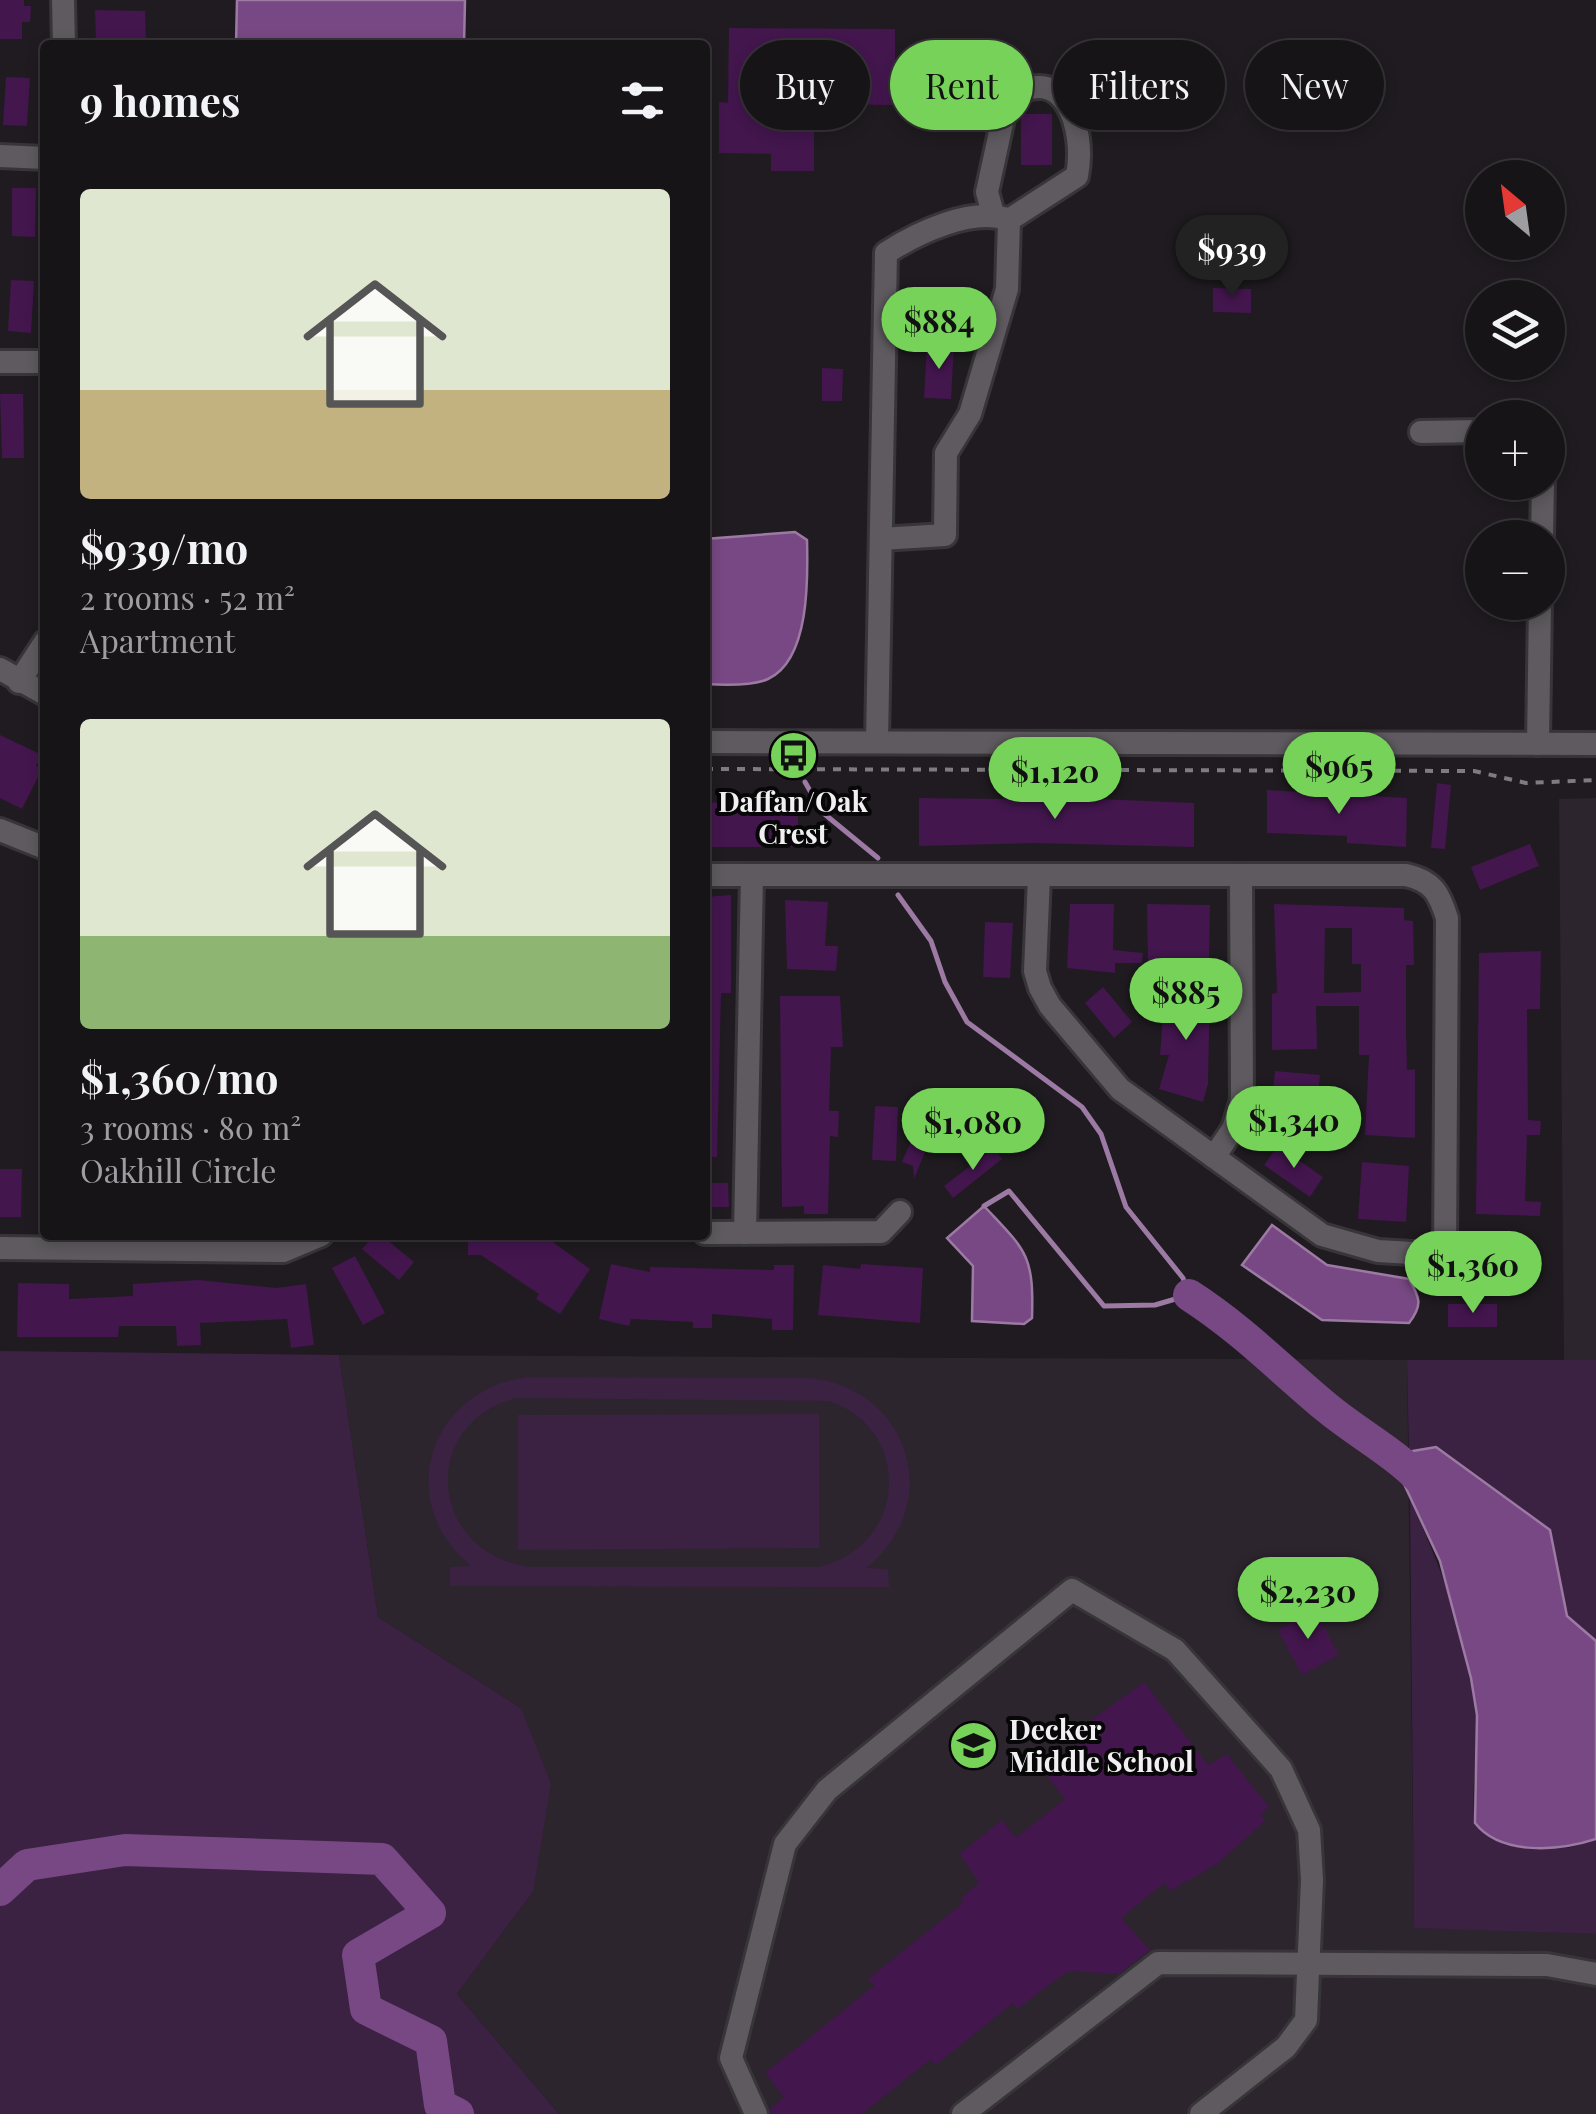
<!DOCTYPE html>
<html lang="en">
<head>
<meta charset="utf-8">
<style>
	body { margin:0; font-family:"Playfair Display",serif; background:#242125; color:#f1f3f6; height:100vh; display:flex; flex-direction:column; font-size:38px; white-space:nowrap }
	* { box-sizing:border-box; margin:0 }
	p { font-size:32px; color:#9e9ea2 }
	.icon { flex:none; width:55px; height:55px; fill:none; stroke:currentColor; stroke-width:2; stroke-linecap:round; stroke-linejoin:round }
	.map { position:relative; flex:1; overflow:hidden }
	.sheet { position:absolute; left:40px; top:40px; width:670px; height:1200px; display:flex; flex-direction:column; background:#171418; border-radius:10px; box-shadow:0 5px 15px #0003,0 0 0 2px #363337 }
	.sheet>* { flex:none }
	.hud { position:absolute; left:740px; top:40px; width:705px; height:90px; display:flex; gap:20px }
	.needle { width:65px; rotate:331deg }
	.buttons { position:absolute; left:1465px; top:160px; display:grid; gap:20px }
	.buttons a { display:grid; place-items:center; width:100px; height:100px; border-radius:50%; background:#171418; box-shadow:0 5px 15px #0003,0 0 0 2px #363337; font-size:50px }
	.price { position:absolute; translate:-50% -85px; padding:0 22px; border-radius:35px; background:#77d259; color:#111; font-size:32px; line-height:65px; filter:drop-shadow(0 2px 5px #0008) }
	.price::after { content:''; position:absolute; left:50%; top:60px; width:30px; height:22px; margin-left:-15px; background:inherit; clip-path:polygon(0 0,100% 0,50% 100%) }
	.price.current { background:#222; color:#fff }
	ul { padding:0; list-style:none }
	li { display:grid; align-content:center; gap:20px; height:530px; padding:0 40px }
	li span { display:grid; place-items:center; height:310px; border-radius:10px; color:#555 }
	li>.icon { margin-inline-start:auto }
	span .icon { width:180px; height:180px; fill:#fffc; stroke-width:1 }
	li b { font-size:42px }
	h2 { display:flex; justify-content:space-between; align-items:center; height:120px; padding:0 40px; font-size:42px }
	.tag { padding:0 35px; border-radius:45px; background:#171418; box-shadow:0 5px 15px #0003,0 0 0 2px #363337; font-size:35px; line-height:90px }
	.tag.current { background:#77d259; color:#111 }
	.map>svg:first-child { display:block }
	.built { fill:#2c252e }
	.green { fill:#3b2142; fill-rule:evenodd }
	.water { fill:#774883; stroke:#9c7aa4; stroke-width:2.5 }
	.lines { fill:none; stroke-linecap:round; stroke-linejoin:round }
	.stream { stroke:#9c7aa4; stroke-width:5 }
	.river { stroke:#774883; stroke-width:32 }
	.building { fill:#43164e; fill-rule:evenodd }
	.minor-casing { stroke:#373538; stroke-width:28 }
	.path { stroke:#7f7c80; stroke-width:4; stroke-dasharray:8 8; stroke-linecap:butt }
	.minor { stroke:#5e5a5f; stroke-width:22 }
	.labels { text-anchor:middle; stroke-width:8; stroke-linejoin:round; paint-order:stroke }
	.poi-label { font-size:28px; font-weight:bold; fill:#f1eff2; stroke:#080708 }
</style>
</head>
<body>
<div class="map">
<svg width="1596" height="2114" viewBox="0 0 1596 2114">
	<rect width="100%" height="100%" fill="#1f1b20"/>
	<g class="built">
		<path d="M 1596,798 L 1596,1360 L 1564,1361 L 1559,799 Z"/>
		<path d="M 339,1355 L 1407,1360 L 1414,1927 L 1596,1934 L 1596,2114 L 559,2114 L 457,1994 L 533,1892 L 521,1708 L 378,1617 Z"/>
	</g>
	<g class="green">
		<path d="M 0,1351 L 339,1355 L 378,1617 L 521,1708 L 551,1784 L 533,1892 L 457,1994 L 559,2114 L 0,2114 Z"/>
		<path d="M 1407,1360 L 1596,1360 L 1596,1641 L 1567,1616 L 1550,1530 L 1436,1447 L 1409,1455 Z"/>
		<path d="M 529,1377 L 809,1378 C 910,1388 946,1504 866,1568 L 888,1569 L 889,1587 L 450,1586 L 450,1567 L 471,1566 C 392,1501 430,1388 529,1377 ZM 516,1398 L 829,1401 C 915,1430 906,1548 818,1567 L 532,1567 C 430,1556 416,1425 516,1398 Z"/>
		<path d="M 819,1414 L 819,1548 L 518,1550 L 518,1415 Z"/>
		<path d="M 1410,1498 C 1438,1563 1472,1642 1477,1714 C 1479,1750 1470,1787 1475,1823 L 1568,1848 L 1596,1839 L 1596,1934 L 1414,1928 Z"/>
	</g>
	<g class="water">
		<path d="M 237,0 L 465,0 L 464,45 L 236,45 Z"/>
		<path d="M 795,532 L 807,540 C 808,577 810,660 768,679 C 753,686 722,685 705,684 L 705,539 Z"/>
		<path d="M 984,1206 C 1026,1251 1034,1254 1032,1318 L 1024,1324 L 972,1321 L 973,1266 L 947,1238 Z"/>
		<path d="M 1272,1225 L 1327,1265 L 1409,1279 C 1420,1298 1423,1305 1409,1323 L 1322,1320 L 1242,1265 Z"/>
		<path d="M 1436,1447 L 1550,1530 L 1567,1616 L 1596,1641 L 1596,1839 C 1559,1851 1501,1856 1475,1823 L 1477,1715 L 1471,1678 L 1440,1561 L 1397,1469 L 1413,1451 Z"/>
	</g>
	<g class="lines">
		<g class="stream">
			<path d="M 805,782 L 822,812 L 878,858"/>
			<path d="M 898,895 L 931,941 L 945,982 L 967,1022 L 1082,1107 L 1101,1134 L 1126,1207 L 1183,1278 L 1189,1295 L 1155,1305 L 1104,1306 L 1009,1191 L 984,1206"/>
		</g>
		<g class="river">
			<path d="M 1189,1295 C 1243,1330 1278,1367 1326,1407 C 1365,1439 1398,1453 1433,1493"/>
			<path d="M 0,1890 L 27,1865 L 125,1850 L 382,1859 L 430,1913 L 358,1955 L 366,2009 L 431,2041 L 440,2105 L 458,2114"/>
		</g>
	</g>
	<g class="building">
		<path d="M 0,0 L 24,0 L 24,6 L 31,6 L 30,22 L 22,22 L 22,39 L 0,39 Z"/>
		<path d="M 95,10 L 145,11 L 146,45 L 96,45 Z"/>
		<path d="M 729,28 L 895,29 L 895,105 L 814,104 L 814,171 L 771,171 L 771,154 L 719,153 L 719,102 L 728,103 Z"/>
		<path d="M 6,77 L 30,78 L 27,126 L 3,125 Z"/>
		<rect x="1021" y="114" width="31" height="51"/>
		<path d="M 12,188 L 36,188 L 35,237 L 12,236 Z"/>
		<path d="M 11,280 L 34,281 L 31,333 L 8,331 Z"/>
		<path d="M 1213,288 L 1251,289 L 1251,313 L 1213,312 Z"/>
		<path d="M 927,344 L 954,345 L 951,399 L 924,398 Z"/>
		<path d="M 822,368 L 843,369 L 842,401 L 822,401 Z"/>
		<path d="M 0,394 L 23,394 L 24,458 L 2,458 Z"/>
		<path d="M 0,735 L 42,755 L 36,766 L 42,769 L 22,809 L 0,798 Z"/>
		<path d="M 1437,783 L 1451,785 L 1445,849 L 1431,848 Z"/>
		<path d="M 1267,790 L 1407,798 L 1406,847 L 1347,843 L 1347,836 L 1267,833 Z"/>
		<path d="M 1004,795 L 1194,803 L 1194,847 L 1034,843 L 919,846 L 919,798 L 1004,799 Z"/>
		<path d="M 762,797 L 798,797 L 798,847 L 705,847 L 705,802 L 762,805 Z"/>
		<path d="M 1530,844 L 1539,866 L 1480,890 L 1471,867 Z"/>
		<path d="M 731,895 L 731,993 L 721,993 L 717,1157 L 705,1157 L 705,897 Z"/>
		<path d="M 785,900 L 828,902 L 825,946 L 838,946 L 836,971 L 787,969 Z"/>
		<path d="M 1070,904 L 1114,904 L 1113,950 L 1143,953 L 1142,963 L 1115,963 L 1115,973 L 1067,968 Z"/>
		<path d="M 1147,904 L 1210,905 L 1209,963 L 1148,963 Z"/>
		<path d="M 1274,904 L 1404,908 L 1404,920 L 1413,921 L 1414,965 L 1406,965 L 1406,1031 L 1407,1070 L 1415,1069 L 1415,1138 L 1365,1135 L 1369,1055 L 1359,1055 L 1359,1006 L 1316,1006 L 1317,1049 L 1272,1050 L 1272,994 L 1277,993 ZM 1325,928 L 1352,928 L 1352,964 L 1361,964 L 1361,992 L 1324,993 Z"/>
		<path d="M 985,922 L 1013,923 L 1010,978 L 983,977 Z"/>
		<path d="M 1541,951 L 1540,1009 L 1527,1009 L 1528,1120 L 1541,1121 L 1540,1135 L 1527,1135 L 1525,1201 L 1541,1202 L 1540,1216 L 1476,1214 L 1479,953 Z"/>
		<path d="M 1103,987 L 1132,1022 L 1114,1038 L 1085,1003 Z"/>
		<path d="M 1165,989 L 1210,990 L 1208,1084 L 1203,1102 L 1159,1089 L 1169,1055 L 1160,1055 Z"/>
		<path d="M 780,996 L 840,996 L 843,1047 L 831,1047 L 829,1111 L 839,1111 L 838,1137 L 830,1136 L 828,1214 L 804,1214 L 804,1206 L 782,1207 Z"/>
		<path d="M 1275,1071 L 1320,1075 L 1314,1136 L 1269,1132 Z"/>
		<path d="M 875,1106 L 898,1107 L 896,1161 L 872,1160 Z"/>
		<path d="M 923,1113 L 938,1120 L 914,1179 L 913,1166 L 902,1162 Z"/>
		<path d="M 1278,1146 L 1323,1177 L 1310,1197 L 1264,1165 Z"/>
		<path d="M 994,1148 L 1002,1159 L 953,1198 L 944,1186 Z"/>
		<path d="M 1362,1162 L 1409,1166 L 1406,1222 L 1358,1219 Z"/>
		<path d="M 0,1169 L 22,1169 L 21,1217 L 0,1217 Z"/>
		<path d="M 705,1183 L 728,1183 L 729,1207 L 705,1207 Z"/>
		<path d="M 374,1235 L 381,1235 L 414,1262 L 399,1280 L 362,1249 Z"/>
		<path d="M 468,1235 L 543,1235 L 590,1269 L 560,1314 L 536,1299 L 539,1294 L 481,1255 L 468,1255 Z"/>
		<path d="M 355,1256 L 385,1313 L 363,1325 L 332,1268 Z"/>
		<path d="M 611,1264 L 650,1272 L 650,1267 L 774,1270 L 774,1265 L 794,1265 L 793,1330 L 772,1330 L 772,1319 L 712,1314 L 712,1328 L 693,1328 L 693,1322 L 631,1319 L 629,1326 L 599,1319 Z"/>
		<path d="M 861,1264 L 923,1268 L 920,1323 L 818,1315 L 823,1265 L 860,1269 Z"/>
		<path d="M 199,1280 L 276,1288 L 306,1284 L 314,1345 L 291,1348 L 287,1319 L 200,1323 L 201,1345 L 177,1346 L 176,1326 L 119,1326 L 118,1337 L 17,1337 L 18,1283 L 69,1284 L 69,1299 L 133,1296 L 133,1284 Z"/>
		<rect x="1448" y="1304" width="49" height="23"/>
		<path d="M 1315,1610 L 1339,1655 L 1302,1675 L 1278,1630 Z"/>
		<path d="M 1144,1682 L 1208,1765 L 1227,1754 L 1269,1807 L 1260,1815 L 1265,1821 L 1217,1864 L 1170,1891 L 1164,1883 L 1121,1918 L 1150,1950 L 1119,1974 L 1068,1971 L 1017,2009 L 1013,2003 L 936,2065 L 931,2059 L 862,2114 L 771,2114 L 770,2109 L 784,2097 L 765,2073 L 874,1986 L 868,1979 L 963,1903 L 960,1899 L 979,1883 L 960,1854 L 1002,1820 L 1016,1838 L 1065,1799 L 1043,1771 L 1080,1742 L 1075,1737 L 1097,1716 Z"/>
	</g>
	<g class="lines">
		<defs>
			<g id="minor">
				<path d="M 63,0 L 64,45"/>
				<path d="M 0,156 L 45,158"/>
				<path d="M 0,362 L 45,362"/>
				<path d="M 1421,432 L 1482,431"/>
				<path d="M 1542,538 L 1543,482"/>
				<path d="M 881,539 L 945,535 L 946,453 L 970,414 L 1007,289 L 1009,220"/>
				<path d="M 0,669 L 45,694"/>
				<path d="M 19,682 L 45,642"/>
				<path d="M 705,742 L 1596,744"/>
				<path d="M 877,742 L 886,253 C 917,233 973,206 1009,220 L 1077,176 C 1086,130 1065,57 1007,100 L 987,192 L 993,214"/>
				<path d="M 1538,744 L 1540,602"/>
				<path d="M 0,830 L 45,848"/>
				<path d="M 705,875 L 1406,875 C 1433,881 1439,893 1447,918 L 1445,1255 L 1378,1251 L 1322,1235 L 1120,1089 L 1050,1006 L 1040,988 L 1035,971 L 1039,877"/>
				<path d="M 1214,1157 L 1233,1129 L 1242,1100 L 1241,876"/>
				<path d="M 705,1233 L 881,1232 L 900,1212"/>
				<path d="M 745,1233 L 752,875"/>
				<path d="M 0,1248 L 283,1251 L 321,1235"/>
				<path d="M 756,2114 L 731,2058 L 785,1844 L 827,1790 L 1072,1590 L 1175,1650 L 1281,1769 L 1309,1830 L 1312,1880 L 1306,2020 L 1286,2047 L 1201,2114"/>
				<path d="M 963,2114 L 1158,1963 L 1547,1965 L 1596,1974"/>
			</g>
		</defs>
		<use href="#minor" class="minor-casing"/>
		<path class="path" d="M 705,769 L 1474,771 L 1526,783 L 1596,780"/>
		<use href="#minor" class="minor"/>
	</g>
	<defs>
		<symbol id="bus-disc" viewBox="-11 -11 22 22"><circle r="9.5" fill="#77d259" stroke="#080708"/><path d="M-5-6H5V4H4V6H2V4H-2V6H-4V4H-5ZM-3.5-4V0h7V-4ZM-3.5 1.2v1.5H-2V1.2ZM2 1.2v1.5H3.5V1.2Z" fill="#111"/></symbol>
		<symbol id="school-disc" viewBox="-11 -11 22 22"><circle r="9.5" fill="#77d259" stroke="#080708"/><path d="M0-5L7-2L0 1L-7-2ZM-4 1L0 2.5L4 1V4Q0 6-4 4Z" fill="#111"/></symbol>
	</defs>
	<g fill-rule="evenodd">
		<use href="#bus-disc" x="766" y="728" width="55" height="55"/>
		<use href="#school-disc" x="946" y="1718" width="55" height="55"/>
	</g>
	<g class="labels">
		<g class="poi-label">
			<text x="793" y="812">Daffan/Oak<tspan x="793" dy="32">Crest</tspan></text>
			<text x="1009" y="1740" text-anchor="start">Decker<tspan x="1009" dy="32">Middle School</tspan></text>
		</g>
	</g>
</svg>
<div class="buttons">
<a><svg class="needle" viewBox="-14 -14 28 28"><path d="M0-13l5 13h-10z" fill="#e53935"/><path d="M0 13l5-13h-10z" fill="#9e9ea2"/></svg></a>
<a><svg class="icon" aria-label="layers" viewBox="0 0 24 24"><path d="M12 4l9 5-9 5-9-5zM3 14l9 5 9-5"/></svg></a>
<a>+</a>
<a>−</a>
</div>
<b class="price current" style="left:1232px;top:300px">$939</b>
<b class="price" style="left:939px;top:372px">$884</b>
<b class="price" style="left:1339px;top:817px">$965</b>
<b class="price" style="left:1055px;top:822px">$1,120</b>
<b class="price" style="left:1186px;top:1043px">$885</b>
<b class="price" style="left:1294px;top:1171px">$1,340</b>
<b class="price" style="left:973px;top:1173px">$1,080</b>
<b class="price" style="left:1473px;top:1316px">$1,360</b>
<b class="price" style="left:1308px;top:1642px">$2,230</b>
<div class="hud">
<a class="tag">Buy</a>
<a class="tag current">Rent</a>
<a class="tag">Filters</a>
<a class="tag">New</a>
</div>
<section class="sheet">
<h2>9 homes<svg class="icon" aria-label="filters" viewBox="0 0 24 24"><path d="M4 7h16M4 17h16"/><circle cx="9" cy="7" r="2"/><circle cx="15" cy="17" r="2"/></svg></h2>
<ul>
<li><span style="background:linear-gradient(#dfe7d0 65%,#c2b280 0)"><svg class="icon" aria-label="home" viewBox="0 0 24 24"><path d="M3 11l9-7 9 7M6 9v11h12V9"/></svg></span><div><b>$939/mo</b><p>2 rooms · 52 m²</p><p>Apartment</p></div></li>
<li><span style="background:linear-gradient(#dfe7d0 70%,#8fb573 0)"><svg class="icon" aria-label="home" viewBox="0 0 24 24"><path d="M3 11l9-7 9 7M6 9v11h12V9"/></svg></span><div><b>$1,360/mo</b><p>3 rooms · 80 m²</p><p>Oakhill Circle</p></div></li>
</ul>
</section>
</div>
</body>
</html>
